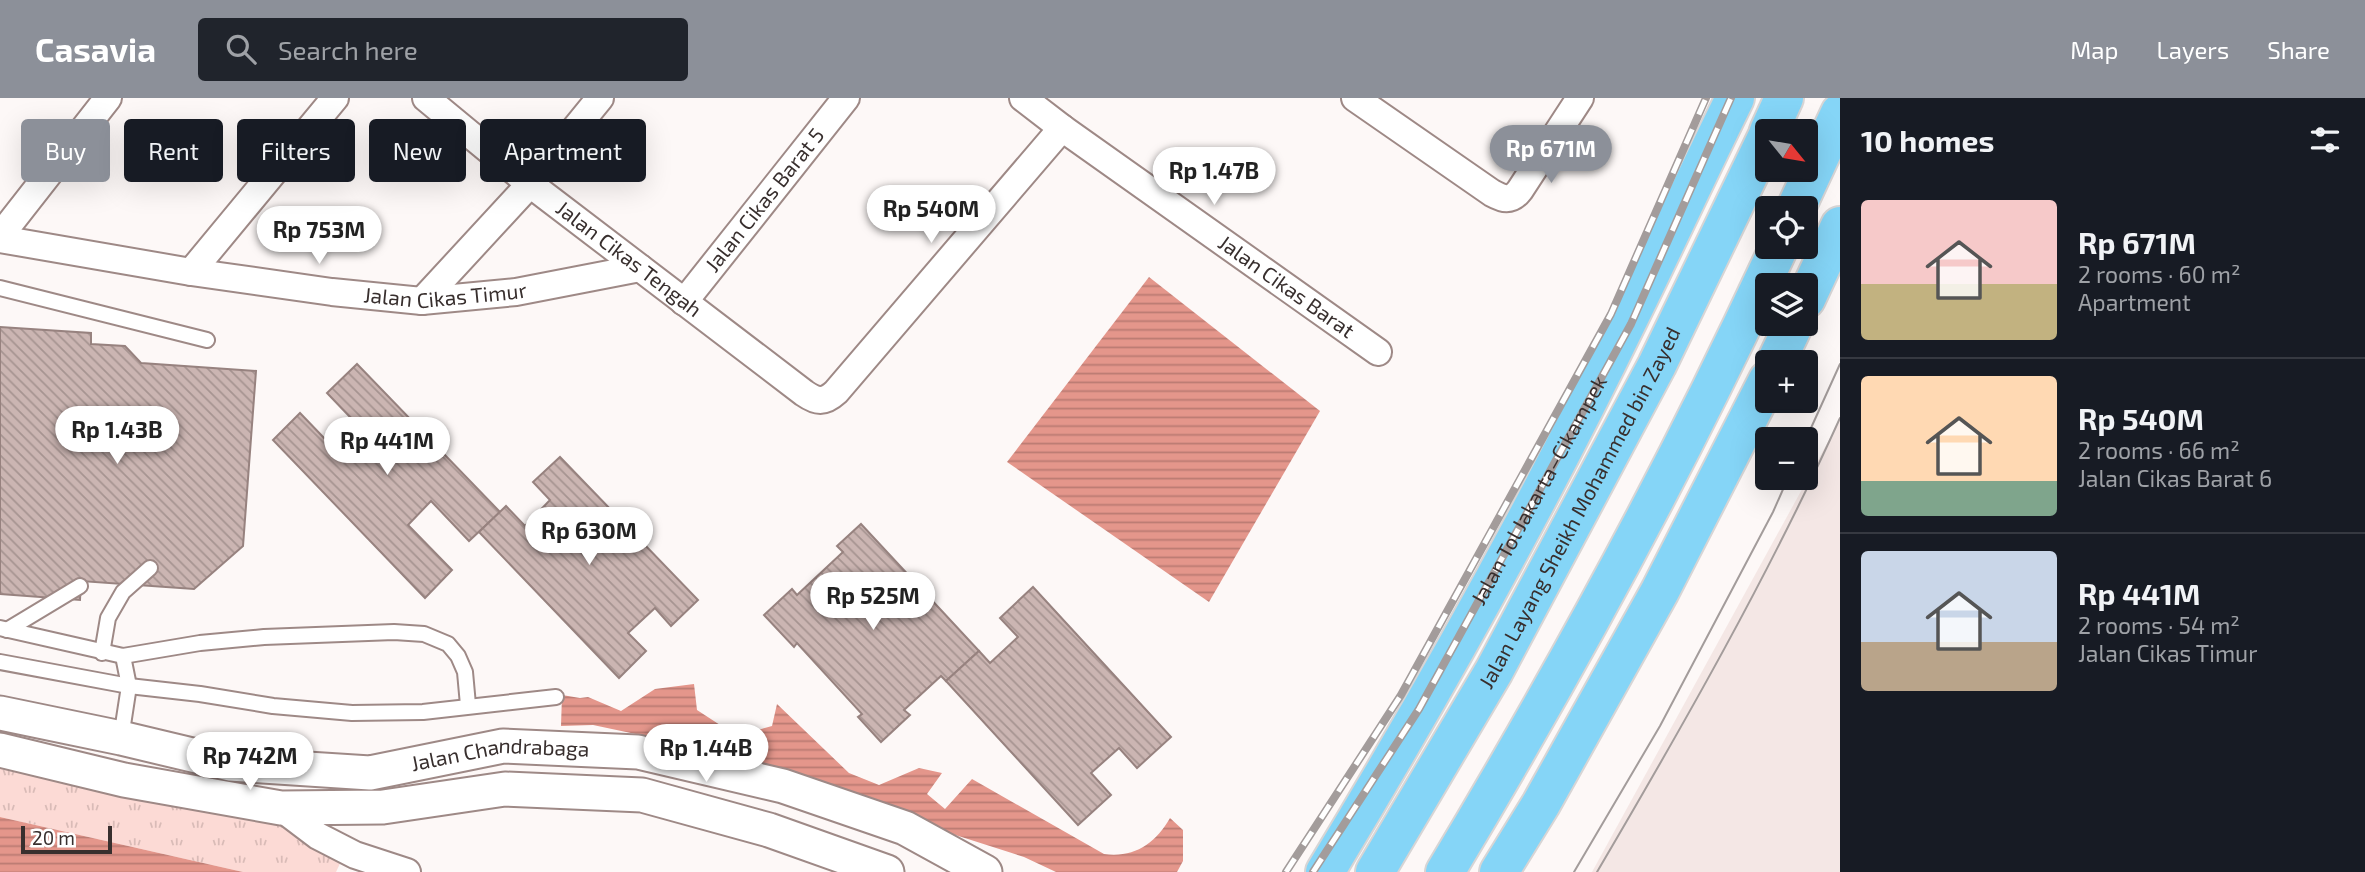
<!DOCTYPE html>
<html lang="en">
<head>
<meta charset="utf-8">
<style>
	body { margin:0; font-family:"Exo 2",sans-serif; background:#20242c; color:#f1f3f6; height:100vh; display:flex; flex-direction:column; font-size:26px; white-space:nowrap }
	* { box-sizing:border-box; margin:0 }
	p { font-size:23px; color:#9ea1a6 }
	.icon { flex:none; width:38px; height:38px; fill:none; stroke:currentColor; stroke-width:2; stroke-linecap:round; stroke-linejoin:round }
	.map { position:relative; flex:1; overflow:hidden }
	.side { display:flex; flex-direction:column; background:#171b24; width:525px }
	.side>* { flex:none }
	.banner { position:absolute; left:21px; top:21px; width:665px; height:63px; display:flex; gap:14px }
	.needle { width:46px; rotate:120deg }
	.tools { position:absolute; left:1755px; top:21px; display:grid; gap:14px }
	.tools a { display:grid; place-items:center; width:63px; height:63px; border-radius:7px; background:#171b24; box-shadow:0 7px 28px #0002; font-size:35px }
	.scale { position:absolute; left:21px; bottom:18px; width:91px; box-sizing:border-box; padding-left:7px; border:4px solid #382f2e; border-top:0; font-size:19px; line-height:24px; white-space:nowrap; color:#382f2e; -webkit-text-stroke:5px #fff; paint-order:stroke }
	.price { position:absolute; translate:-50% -60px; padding:0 16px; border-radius:24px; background:#fff; color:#222; font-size:23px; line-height:46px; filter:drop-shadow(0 2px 4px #0008) }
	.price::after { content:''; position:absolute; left:50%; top:42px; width:21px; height:16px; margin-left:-10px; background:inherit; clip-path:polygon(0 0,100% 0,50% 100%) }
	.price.current { background:#8c9099; color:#fff }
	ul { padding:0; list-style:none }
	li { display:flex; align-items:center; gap:21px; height:175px; padding:0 21px }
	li+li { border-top:2px solid #363941 }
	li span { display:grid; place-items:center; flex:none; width:196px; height:140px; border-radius:7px; color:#555 }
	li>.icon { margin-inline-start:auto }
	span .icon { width:84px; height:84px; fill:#fffc; stroke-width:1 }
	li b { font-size:30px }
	h2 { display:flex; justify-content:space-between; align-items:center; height:84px; padding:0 21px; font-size:30px }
	.tag { padding:0 24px; border-radius:7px; background:#171b24; box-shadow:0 7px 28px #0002; font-size:24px; line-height:63px }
	.tag.current { background:#8c9099; color:#fff }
	header { display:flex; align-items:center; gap:42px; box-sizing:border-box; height:98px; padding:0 35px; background:#8c9099; color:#fff }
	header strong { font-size:33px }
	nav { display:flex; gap:38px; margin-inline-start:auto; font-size:24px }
	.search { width:490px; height:63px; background:#20242c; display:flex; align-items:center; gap:18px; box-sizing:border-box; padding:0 24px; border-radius:7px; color:#9ea1a6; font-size:26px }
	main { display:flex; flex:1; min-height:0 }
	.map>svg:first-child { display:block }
	.built { fill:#f4e7e5 }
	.grass { fill:url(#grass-tufts) }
	.water { fill:url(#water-rules) }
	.building { fill:url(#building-back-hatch); stroke:#97827f; stroke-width:2 }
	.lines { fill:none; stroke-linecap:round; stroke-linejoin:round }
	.service-casing { stroke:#9e8986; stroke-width:18 }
	.minor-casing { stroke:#9e8986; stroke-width:30 }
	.tertiary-casing { stroke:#9e8986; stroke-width:37 }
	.motorway-casing { stroke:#d7d5d5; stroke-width:42 }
	.service { stroke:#fff; stroke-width:14 }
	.minor { stroke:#fff; stroke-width:26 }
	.tertiary { stroke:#fff; stroke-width:33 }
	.motorway { stroke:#85d5f7; stroke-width:38 }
	.tram { stroke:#a39c9b; stroke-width:2 }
	.rail-casing { stroke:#a39c9b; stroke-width:8 }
	.rail { stroke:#fff; stroke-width:5; stroke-dasharray:16; stroke-linecap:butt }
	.labels { text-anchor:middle; stroke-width:6; stroke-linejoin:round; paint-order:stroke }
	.street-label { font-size:21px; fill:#382f2e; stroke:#fff }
</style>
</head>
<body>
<header>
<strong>Casavia</strong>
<div class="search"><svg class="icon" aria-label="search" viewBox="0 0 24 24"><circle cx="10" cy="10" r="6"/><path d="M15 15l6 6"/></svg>Search here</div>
<nav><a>Map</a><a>Layers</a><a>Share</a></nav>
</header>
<main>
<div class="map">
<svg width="1840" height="774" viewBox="0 0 1840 774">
	<defs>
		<pattern id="grass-tufts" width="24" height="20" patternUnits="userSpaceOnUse" patternTransform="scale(1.75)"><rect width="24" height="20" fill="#fcdad5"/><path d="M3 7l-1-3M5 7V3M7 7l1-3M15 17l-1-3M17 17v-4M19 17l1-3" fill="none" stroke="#d9bbb7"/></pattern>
		<pattern id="water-rules" width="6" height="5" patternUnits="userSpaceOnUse" patternTransform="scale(1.75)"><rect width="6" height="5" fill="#e4968b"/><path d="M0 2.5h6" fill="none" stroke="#ba7b72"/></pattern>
		<pattern id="building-back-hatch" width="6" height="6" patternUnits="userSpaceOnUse" patternTransform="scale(1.75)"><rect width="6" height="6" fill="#cbb5b2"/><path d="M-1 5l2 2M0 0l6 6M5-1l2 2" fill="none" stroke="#a69491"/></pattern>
	</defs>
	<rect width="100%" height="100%" fill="#fdf8f7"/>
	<path class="built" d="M 1840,322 L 1840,774 L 1592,774 Z"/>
	<path class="grass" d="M 0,650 L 220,700 L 346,753 L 336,774 L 243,774 L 0,719 Z"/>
	<g class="water">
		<path d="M 1149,179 L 1320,313 L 1209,504 L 1007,364 Z"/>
		<path d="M 694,586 L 697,612 L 737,638 L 772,628 L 777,606 L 849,675 L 879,687 L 919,670 L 942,675 L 927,696 L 945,711 L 972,681 L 1104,756 C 1134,760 1155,746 1170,720 L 1183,732 L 1183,763 L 1177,774 L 1056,774 L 1024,759 L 645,638 L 593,627 L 561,628 L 562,597 L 580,600 L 588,599 L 621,613 L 655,591 Z"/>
		<path d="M 0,719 L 243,774 L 0,774 Z"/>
	</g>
	<g class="building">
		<path d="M 0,229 L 91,235 L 91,246 L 125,248 L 141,265 L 256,273 L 243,448 L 194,491 L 81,483 L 80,502 L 0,496 Z"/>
		<path d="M 357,266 L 500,414 L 469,443 L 431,403 L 408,427 L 452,472 L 425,500 L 273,342 L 300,315 L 326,342 L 350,319 L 327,295 Z"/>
		<path d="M 560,359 L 698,502 L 671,528 L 655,510 L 628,535 L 646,553 L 619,580 L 479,434 L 506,408 L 525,428 L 550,402 L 533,384 Z"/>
		<path d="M 861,426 L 979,553 L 946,583 L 941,578 L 904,612 L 910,617 L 881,644 L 858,619 L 862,616 L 797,545 L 794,549 L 764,517 L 792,491 L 797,497 L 843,454 L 837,448 Z"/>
		<path d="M 1033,489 L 1171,639 L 1137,670 L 1119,650 L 1091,675 L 1111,697 L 1078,727 L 946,583 L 979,553 L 990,565 L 1018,539 L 1000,520 Z"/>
	</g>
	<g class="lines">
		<defs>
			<g id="service">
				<path d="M 0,190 L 207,242"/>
				<path d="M 0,530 L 123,558 L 200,545 L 264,539 L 394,534 L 424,536 L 448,546 L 458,558 L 465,574 L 468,607"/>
				<path d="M 7,532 L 80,488"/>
				<path d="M 102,555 L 108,520 L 123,494 L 150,470"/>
				<path d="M 0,564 L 129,588 L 200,596 L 273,608 L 352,615 L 423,614 L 556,599"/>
				<path d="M 121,640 L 129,588 L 123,558"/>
			</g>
			<g id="minor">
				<path id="s1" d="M 426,0 L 530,86 L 804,295 C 817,304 824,305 836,294 L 1062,30"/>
				<path id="s2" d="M 1023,0 L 1062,30 L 1378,254"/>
				<path d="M 1355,0 L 1492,95 C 1503,101 1511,104 1520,92 L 1580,0"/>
				<path d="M 0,138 L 108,0"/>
				<path id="s3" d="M 0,141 L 191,174 L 332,194 L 422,203 L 516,194 L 640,170"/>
				<path d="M 191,174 L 335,0"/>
				<path d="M 422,203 L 530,86 L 600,0"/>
				<path id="s4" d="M 684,204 L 846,0"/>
				<path d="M 281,710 L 318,738 L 355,757 L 407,774"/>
			</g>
			<g id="tertiary">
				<path id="s5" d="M 0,615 L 121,640 L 230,666 L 370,675 L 503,648 L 638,654 L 783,688 L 905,730 L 985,774"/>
				<path d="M 0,652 L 124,682 L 281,710 L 383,709 L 505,691 L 642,697 L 769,732 L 887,774"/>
			</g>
			<g id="motorway">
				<path d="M 1769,33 L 1784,0"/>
				<path d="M 1796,110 L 1840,15"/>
				<path d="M 1806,201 L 1840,128"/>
				<path d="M 1776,264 L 1794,226"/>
				<path d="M 1325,774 C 1434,594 1537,410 1629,220 C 1665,147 1699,73 1735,0"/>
				<path id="s6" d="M 1375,774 L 1494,573 L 1657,267 L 1768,37"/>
				<path d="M 1445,774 C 1567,571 1680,364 1779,149"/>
				<path d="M 1499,774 L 1541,706 L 1660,493 L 1768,282"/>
			</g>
		</defs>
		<use href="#service" class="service-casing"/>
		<use href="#minor" class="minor-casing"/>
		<use href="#tertiary" class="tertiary-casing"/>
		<use href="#motorway" class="motorway-casing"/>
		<use href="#service" class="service"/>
		<use href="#minor" class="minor"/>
		<use href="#tertiary" class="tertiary"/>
		<use href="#motorway" class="motorway"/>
		<g class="tram">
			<path d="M 1806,341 L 1840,266"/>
			<path d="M 1574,774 L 1660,628 L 1773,414 L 1788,380"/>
			<path d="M 1597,774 C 1684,626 1769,477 1840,320"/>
		</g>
		<defs>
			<g id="rail">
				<path d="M 1286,774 L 1401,597 L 1611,216 L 1706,0"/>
				<path id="s7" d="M 1313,774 L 1419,611 L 1631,226 L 1731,0"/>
			</g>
		</defs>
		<use href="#rail" class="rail-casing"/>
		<use href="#rail" class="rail"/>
	</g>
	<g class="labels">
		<g class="street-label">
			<text dy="7" stroke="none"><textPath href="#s4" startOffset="130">Jalan Cikas Barat 5</textPath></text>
			<text dy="7" stroke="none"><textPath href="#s1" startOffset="259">Jalan Cikas Tengah</textPath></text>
			<text dy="7" stroke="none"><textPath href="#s2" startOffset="324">Jalan Cikas Barat</textPath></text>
			<text dy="7" stroke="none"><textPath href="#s3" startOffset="450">Jalan Cikas Timur</textPath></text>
			<text dy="7" stroke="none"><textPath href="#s7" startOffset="444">Jalan Tol Jakarta–Cikampek</textPath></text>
			<text dy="7" stroke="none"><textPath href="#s6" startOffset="418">Jalan Layang Sheikh Mohammed bin Zayed</textPath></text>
			<text dy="7" stroke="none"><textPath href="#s5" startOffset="508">Jalan Chandrabaga</textPath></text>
		</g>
	</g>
</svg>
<div class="tools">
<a><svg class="needle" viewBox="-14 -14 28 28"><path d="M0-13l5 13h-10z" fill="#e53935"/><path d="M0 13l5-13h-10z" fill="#9ea1a6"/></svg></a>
<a><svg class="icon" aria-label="locate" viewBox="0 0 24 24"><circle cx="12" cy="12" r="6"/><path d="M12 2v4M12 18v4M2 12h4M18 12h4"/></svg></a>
<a><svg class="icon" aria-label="layers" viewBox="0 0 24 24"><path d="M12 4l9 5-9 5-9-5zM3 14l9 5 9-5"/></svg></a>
<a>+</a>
<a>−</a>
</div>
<div class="scale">20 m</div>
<b class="price current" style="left:1551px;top:87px">Rp 671M</b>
<b class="price" style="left:1214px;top:109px">Rp 1.47B</b>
<b class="price" style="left:931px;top:147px">Rp 540M</b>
<b class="price" style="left:319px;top:168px">Rp 753M</b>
<b class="price" style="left:117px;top:368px">Rp 1.43B</b>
<b class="price" style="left:387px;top:379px">Rp 441M</b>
<b class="price" style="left:589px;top:469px">Rp 630M</b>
<b class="price" style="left:873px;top:534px">Rp 525M</b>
<b class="price" style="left:706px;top:686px">Rp 1.44B</b>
<b class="price" style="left:250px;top:694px">Rp 742M</b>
<div class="banner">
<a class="tag current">Buy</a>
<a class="tag">Rent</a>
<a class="tag">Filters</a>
<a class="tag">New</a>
<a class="tag">Apartment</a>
</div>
</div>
<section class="side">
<h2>10 homes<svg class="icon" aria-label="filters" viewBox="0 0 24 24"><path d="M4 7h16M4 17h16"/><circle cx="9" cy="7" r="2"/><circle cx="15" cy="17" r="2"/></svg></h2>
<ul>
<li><span style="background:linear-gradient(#f6c9c9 60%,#c2b280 0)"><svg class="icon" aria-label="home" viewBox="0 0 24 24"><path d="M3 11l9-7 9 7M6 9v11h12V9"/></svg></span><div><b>Rp 671M</b><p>2 rooms · 60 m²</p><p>Apartment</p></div></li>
<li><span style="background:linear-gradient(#ffd9b3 75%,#7fa58c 0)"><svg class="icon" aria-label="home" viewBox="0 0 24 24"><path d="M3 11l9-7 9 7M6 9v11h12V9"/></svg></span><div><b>Rp 540M</b><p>2 rooms · 66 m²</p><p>Jalan Cikas Barat 6</p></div></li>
<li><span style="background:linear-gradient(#c9d6e8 65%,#b9a48a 0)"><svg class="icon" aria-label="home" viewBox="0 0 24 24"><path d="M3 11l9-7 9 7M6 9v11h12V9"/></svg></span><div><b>Rp 441M</b><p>2 rooms · 54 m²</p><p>Jalan Cikas Timur</p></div></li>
</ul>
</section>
</main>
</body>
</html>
